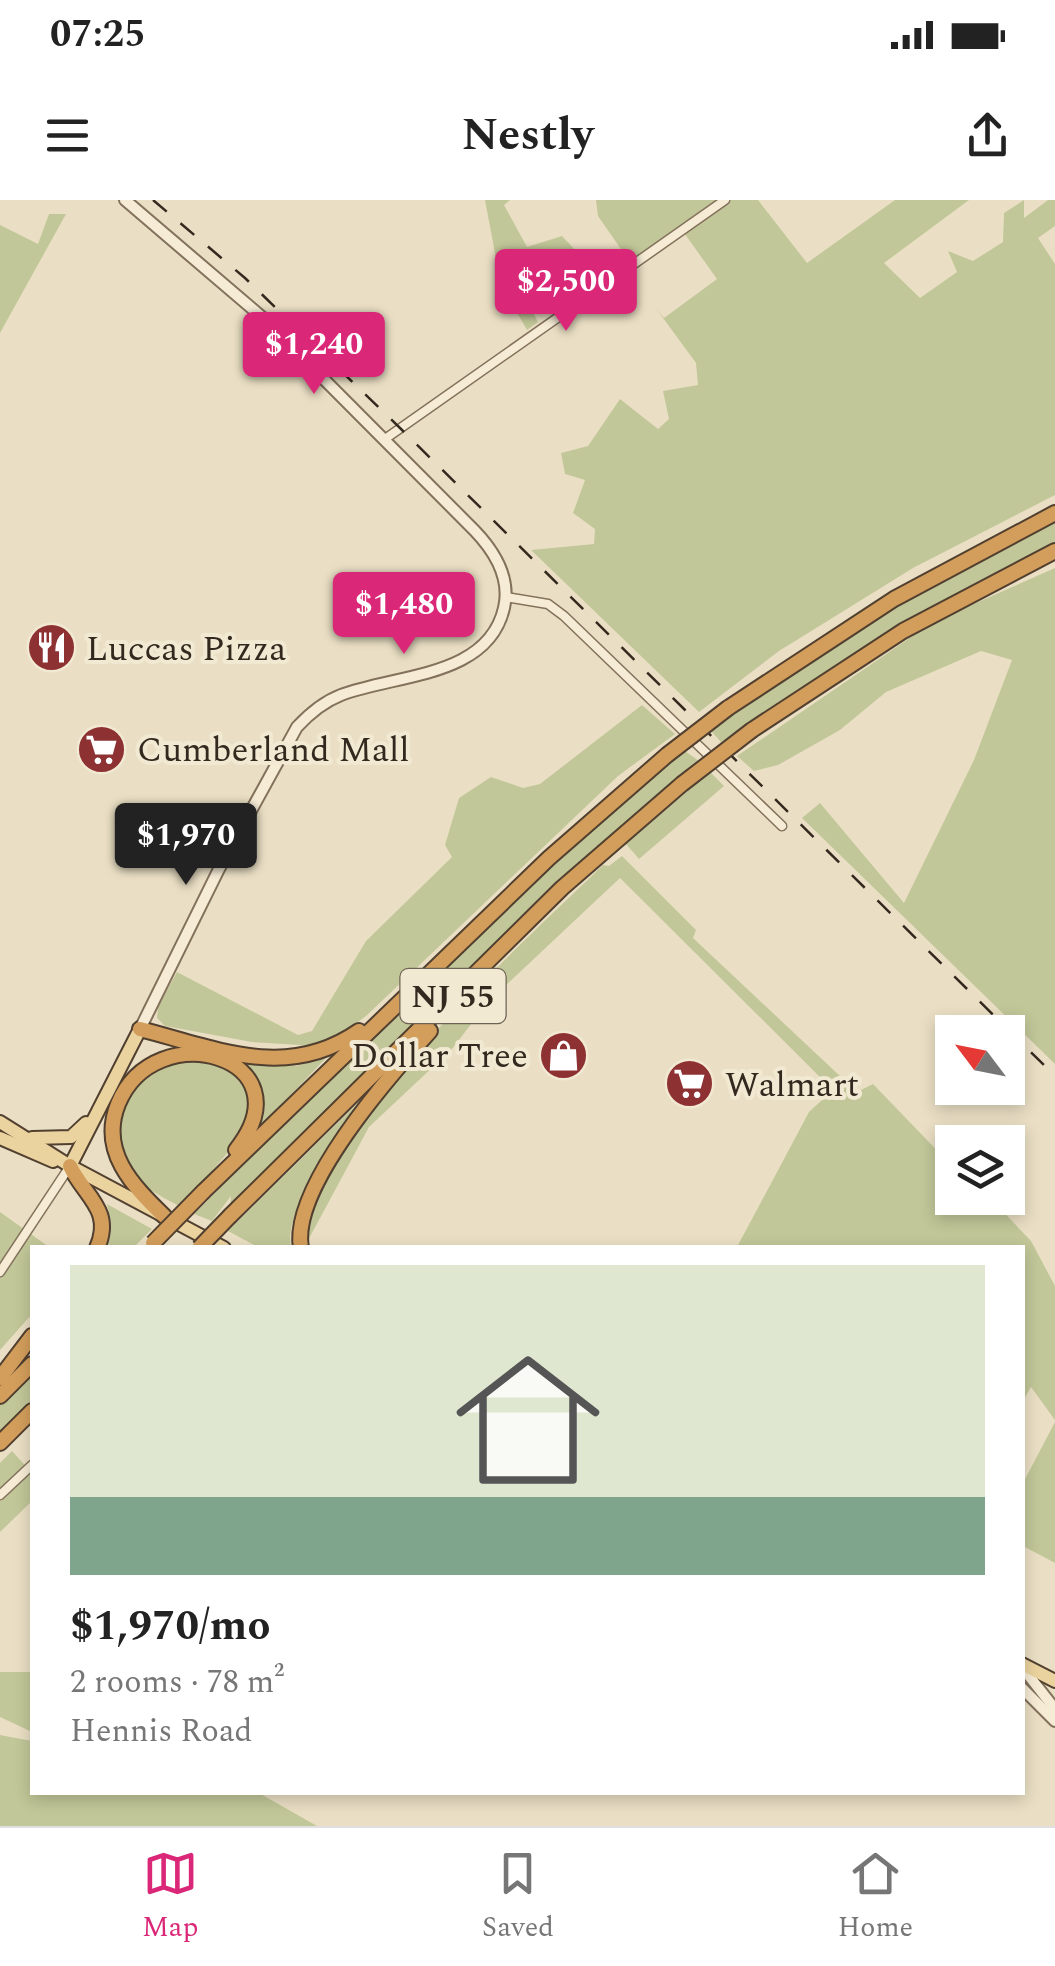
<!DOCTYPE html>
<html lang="en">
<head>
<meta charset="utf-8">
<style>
	body { margin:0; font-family:Spectral,serif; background:#f2f2f2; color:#222; height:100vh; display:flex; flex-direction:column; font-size:38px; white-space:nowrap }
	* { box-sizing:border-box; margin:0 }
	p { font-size:32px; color:#767676 }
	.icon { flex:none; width:55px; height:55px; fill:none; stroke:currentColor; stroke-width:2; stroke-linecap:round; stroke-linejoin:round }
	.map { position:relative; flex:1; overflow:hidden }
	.drawer { position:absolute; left:30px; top:1045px; width:995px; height:550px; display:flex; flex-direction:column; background:#fff; border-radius:0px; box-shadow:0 5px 15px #0003 }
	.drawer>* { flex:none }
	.needle { width:65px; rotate:302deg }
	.tools { position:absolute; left:935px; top:815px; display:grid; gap:20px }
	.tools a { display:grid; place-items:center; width:90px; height:90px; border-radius:0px; background:#fff; box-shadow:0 5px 15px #0003; font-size:50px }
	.price { position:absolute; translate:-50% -85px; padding:0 22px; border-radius:10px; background:#db2777; color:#fff; font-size:32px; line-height:65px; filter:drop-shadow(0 2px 5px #0008) }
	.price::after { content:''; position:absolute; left:50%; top:60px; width:30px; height:22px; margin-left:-15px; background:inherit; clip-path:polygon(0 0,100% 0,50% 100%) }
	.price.selected { background:#222; color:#fff }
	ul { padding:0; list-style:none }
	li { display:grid; align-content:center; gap:20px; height:530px; padding:0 40px }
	li span { display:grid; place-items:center; height:310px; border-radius:0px; color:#555 }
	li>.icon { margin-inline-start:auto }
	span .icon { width:180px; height:180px; fill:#fffc; stroke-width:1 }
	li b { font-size:42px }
	.status { display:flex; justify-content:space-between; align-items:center; height:70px; padding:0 50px; background:#fff; direction:ltr }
	.status svg { height:28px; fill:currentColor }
	header { display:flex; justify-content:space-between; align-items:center; height:130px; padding:0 40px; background:#fff; font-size:45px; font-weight:700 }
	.tabs { display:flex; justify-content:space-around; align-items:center; height:140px; border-top:2px solid #e0e0e0; background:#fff; font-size:28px; color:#767676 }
	.tabs a { display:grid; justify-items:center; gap:5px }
	.tabs .selected { color:#db2777 }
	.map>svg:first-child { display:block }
	.green { fill:#c2c799 }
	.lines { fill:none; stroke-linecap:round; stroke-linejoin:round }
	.minor-casing { stroke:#83715c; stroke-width:11 }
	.tertiary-casing { stroke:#83715c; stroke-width:14 }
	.primary-casing { stroke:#513f30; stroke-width:16 }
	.motorway-casing { stroke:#513f30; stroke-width:18 }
	.minor { stroke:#f6ecd6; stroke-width:8 }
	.tertiary { stroke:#f6ecd6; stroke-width:10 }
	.primary { stroke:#ebd39f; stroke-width:12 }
	.motorway { stroke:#d39e5b; stroke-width:14 }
	.rail { stroke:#34291f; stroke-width:2.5; stroke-dasharray:18 18; stroke-linecap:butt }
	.motorway-bridge-casing { stroke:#513f30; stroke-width:18; stroke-linecap:butt }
	.motorway-bridge { stroke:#d39e5b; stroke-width:14 }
	.labels { text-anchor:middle; stroke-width:8; stroke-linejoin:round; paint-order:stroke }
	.shield { fill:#f2e9d3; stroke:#6d6355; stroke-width:2.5 }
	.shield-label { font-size:32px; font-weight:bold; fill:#34291f }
	.poi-label { font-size:35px; fill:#34291f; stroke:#f2e9d3; text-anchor:start }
</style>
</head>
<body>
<div class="status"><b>07:25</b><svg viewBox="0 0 49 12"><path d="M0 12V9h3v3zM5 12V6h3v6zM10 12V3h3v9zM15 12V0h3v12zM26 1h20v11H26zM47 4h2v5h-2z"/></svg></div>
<header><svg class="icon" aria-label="menu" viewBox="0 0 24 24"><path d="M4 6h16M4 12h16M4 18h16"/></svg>Nestly<svg class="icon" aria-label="share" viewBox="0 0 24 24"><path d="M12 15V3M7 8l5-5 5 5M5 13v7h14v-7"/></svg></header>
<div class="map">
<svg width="1055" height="1626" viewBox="0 0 1055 1626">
	<rect width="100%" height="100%" fill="#eadfc4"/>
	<g class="green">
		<path d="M 485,0 L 510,0 L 504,5 L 527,47 L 562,36 L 576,51 L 563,66 L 547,52 L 513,72 L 538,122 L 527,130 L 501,85 Z"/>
		<path d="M 596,0 L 758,0 L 807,63 L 895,0 L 969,0 L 884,63 L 920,98 L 957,72 L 948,51 L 973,61 L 1003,42 L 1004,13 L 1024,0 L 1024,18 L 1048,0 L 1055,0 L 1055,26 L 1038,38 L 1055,64 L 1055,295 L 913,368 L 779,451 L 699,512 L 531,350 L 594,344 L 595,329 L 573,313 L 585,280 L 565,274 L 561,253 L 588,246 L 620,199 L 658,229 L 669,219 L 663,191 L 698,185 L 696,163 L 655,107 L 664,118 L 717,79 L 682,30 L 632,65 L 598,16 Z"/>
		<path d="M 49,14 L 66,14 L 0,133 L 0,25 L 38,44 Z"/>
		<path d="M 1055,320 L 1055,344 L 721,542 L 710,530 L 939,377 Z"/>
		<path d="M 1055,368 L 1055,864 L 802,618 L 820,603 L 904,703 L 974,560 L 1012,460 L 981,451 L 886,492 L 840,530 L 778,565 L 754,571 L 737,556 L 933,422 Z"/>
		<path d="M 642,505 L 675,534 L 618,576 L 366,816 L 328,844 L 316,846 L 252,842 L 165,826 L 157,818 L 158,807 L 177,772 L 298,835 L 312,831 L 366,741 L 452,657 L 445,645 L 459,598 L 491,577 L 523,588 L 540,584 Z"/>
		<path d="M 682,549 L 699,561 L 586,656 L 230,1008 L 231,996 L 212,1021 L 194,1014 L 488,723 Z"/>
		<path d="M 710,572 L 724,586 L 639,659 L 626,644 Z"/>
		<path d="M 622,656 L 696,730 L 693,738 L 857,892 L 873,884 L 952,966 L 952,998 L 990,998 L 1031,1041 L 1055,1086 L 1055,1220 L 1031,1187 L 1023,1201 L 1022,1048 L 737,1047 L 809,912 L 833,890 L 620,678 L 488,802 L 452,849 L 369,927 L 305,1046 C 307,936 523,743 603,665 L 609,666 Z"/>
		<path d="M 228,853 L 297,866 L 328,856 L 256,931 C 265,893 258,877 228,853 Z"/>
		<path d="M 206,859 C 300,900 220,958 179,1006 C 160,996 135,983 124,964 C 106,929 125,881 159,863 C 171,858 193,860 206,859 Z"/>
		<path d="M 363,898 C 342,932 283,1010 291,1047 L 258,1047 L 228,1031 Z"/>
		<path d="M 107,1004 L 152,1029 L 134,1047 L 105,1048 L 111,1023 Z"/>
		<path d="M 0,1012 L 49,1047 L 32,1048 L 32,1114 L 0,1150 Z"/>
		<path d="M 32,1172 L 32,1200 L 0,1233 L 0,1205 Z"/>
		<path d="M 1055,1222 L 1055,1363 L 1023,1346 L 1023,1283 Z"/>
		<path d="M 12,1251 L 32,1273 L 32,1301 L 0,1332 L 0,1263 Z"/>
		<path d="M 0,1472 L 32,1472 L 32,1532 L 0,1517 Z"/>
		<path d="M 0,1535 L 32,1541 L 32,1592 L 259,1593 L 317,1626 L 0,1626 Z"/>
	</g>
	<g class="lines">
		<defs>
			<g id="minor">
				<path d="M 385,239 L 725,0"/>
				<path d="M 506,397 L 548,404 L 564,416 L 782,626"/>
				<path d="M 0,1072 L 70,966"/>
				<path d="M 0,1295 L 32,1265"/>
			</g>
			<g id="tertiary">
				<path d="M 125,0 L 262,117 L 475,331 C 495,352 511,378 504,408 C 488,478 395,474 341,495 C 323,502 310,513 297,527 L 219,669 L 140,829"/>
				<path d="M 1022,1467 L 1055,1509"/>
				<path d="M 1022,1488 L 1055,1521"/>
			</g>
			<g id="primary">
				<path d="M 0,922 L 70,966 L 224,1048"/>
				<path d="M 0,938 L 53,961"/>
				<path d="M 32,938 L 71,937 L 86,923"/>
				<path d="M 70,966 L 140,829"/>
				<path d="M 1022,1464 L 1055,1481"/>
			</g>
			<g id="motorway">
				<path d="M 728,508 L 894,399 L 1055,313"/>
				<path d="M 752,530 L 903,431 L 1055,351"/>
				<path d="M 140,829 C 218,849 287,881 359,831"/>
				<path d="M 70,966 C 84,996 114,1010 97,1048"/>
				<path d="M 203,992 L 549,658 L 667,555"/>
				<path d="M 164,1016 C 132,985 99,951 118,904 C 155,813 310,857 236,950"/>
				<path d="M 230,1016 L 562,688 L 682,584"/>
				<path d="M 301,1048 C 290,988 391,874 430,831"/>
				<path d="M 0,1178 L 32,1136"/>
				<path d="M 0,1196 L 32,1164"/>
				<path d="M 0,1243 L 32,1211"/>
			</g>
		</defs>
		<use href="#minor" class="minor-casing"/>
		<use href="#tertiary" class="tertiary-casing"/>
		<use href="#primary" class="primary-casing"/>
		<use href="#motorway" class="motorway-casing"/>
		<use href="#minor" class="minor"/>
		<use href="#tertiary" class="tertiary"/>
		<use href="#primary" class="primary"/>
		<use href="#motorway" class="motorway"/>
		<path class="rail" d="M 153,0 L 245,78 L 400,228 L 1055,876"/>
		<defs>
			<g id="motorway-bridge">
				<path d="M 667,555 L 728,508"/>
				<path d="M 682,584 L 752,530"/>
				<path d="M 153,1043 L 203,992"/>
				<path d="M 199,1048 L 230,1016"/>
			</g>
		</defs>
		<use href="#motorway-bridge" class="motorway-bridge-casing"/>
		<use href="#motorway-bridge" class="motorway-bridge"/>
	</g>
	<defs>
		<symbol id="restaurant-disc" viewBox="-11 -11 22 22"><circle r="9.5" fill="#8d3132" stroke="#f2e9d3"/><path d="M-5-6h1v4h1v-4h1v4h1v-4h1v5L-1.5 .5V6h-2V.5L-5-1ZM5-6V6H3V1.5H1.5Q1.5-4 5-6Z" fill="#fff"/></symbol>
		<symbol id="supermarket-disc" viewBox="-11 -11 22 22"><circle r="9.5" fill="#8d3132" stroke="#f2e9d3"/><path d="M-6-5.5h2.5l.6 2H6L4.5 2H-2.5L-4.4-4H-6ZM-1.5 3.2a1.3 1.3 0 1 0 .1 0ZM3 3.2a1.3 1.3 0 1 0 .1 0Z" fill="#fff"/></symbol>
		<symbol id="shop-disc" viewBox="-11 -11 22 22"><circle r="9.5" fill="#8d3132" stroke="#f2e9d3"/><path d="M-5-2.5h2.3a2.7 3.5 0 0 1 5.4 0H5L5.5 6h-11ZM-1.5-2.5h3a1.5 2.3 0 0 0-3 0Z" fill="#fff"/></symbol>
	</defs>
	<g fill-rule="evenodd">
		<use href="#restaurant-disc" x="24" y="420" width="55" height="55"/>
		<use href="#supermarket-disc" x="74" y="522" width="55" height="55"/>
		<use href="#shop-disc" x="536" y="828" width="55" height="55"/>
		<use href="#supermarket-disc" x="662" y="856" width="55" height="55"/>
	</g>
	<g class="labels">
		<rect class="shield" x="400.5" y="769" width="105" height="54" rx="8"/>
		<g class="shield-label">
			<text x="453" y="807">NJ 55</text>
		</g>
		<g class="poi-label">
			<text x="86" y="460">Luccas Pizza</text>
			<text x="137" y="561">Cumberland Mall</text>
			<text x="528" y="867" text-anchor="end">Dollar Tree</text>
			<text x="725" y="896">Walmart</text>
		</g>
	</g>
</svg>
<div class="tools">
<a><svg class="needle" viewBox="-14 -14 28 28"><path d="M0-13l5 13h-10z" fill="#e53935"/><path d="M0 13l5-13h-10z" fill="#767676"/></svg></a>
<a><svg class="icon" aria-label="layers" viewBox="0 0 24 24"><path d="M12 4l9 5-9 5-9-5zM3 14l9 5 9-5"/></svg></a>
</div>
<b class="price" style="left:566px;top:134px">$2,500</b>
<b class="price" style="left:314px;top:197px">$1,240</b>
<b class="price" style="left:404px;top:457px">$1,480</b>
<b class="price selected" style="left:186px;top:688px">$1,970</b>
<section class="drawer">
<ul>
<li><span style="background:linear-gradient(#dfe7d0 75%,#7fa58c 0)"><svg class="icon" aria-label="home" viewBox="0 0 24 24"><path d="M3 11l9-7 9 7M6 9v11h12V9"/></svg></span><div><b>$1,970/mo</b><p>2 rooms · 78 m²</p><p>Hennis Road</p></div></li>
</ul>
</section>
</div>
<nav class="tabs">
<a class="selected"><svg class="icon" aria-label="map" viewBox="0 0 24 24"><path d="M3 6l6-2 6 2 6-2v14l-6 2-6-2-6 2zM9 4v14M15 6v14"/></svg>Map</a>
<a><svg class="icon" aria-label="saved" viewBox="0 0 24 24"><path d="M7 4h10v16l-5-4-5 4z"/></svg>Saved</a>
<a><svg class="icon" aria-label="home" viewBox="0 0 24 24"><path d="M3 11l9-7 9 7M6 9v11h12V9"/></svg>Home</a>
</nav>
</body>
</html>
